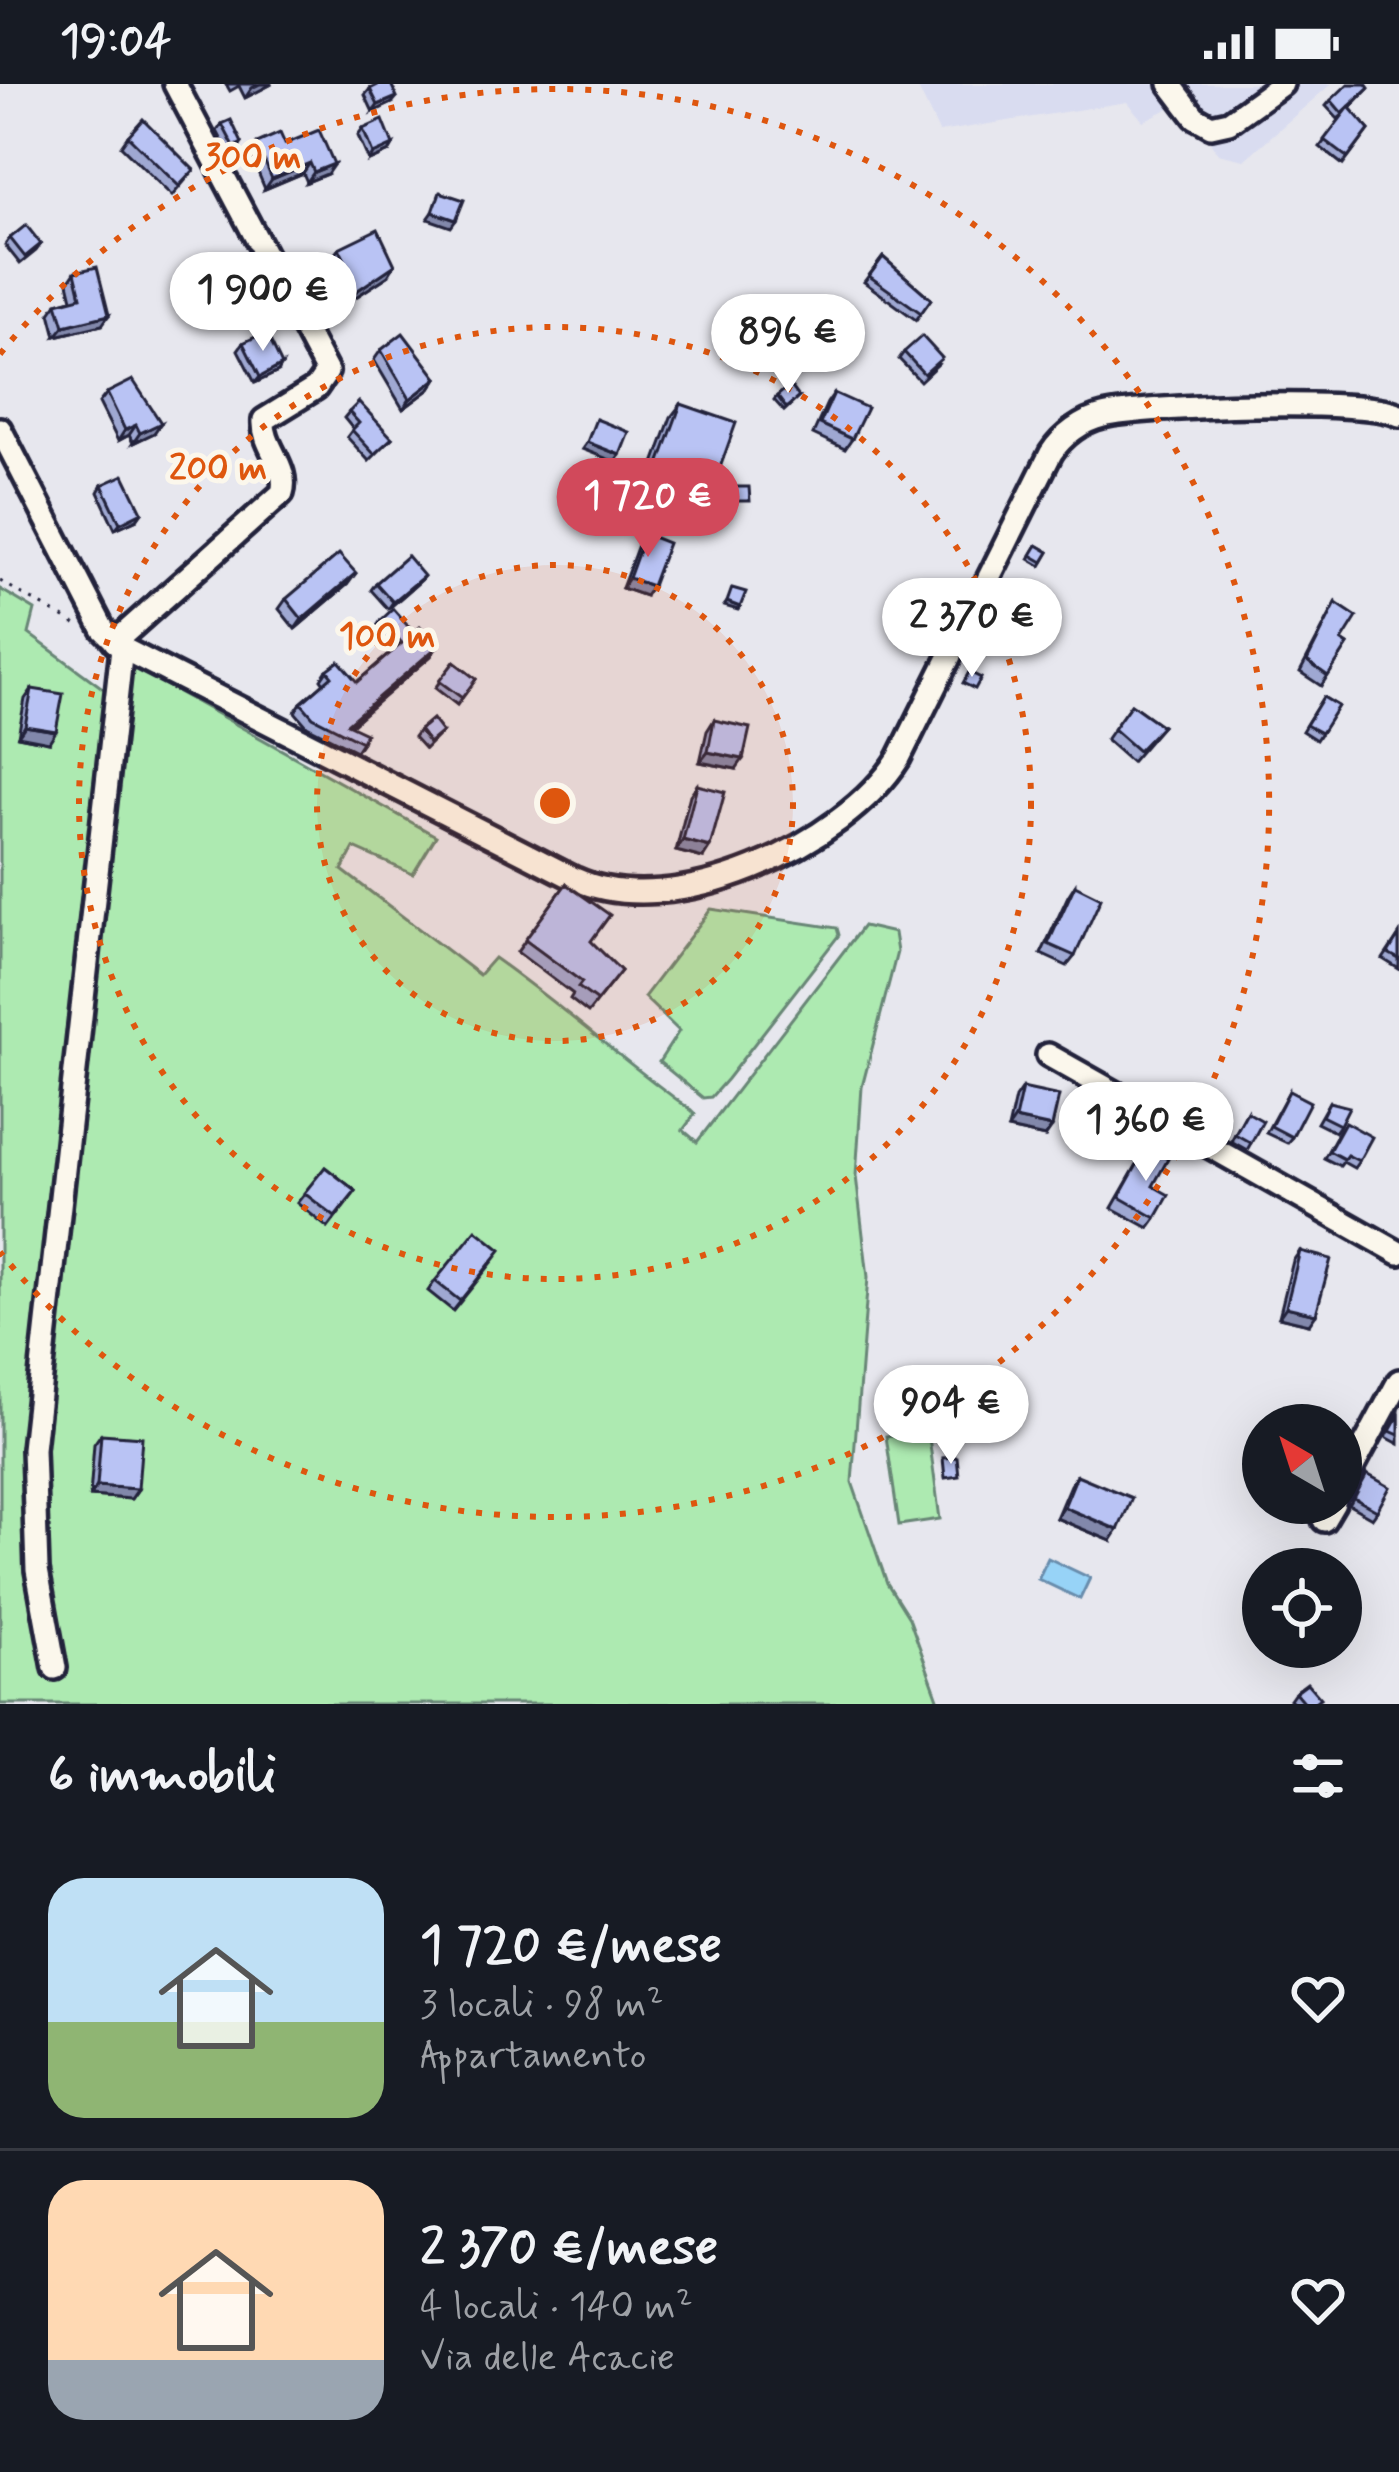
<!DOCTYPE html>
<html lang="it">
<head>
<meta charset="utf-8">
<style>
	body { margin:0; font-family:Mynerve,sans-serif; background:#242831; color:#f1f3f6; height:100vh; display:flex; flex-direction:column; font-size:45px; white-space:nowrap }
	* { box-sizing:border-box; margin:0 }
	p { font-size:39px; color:#9ea1a6 }
	.icon { flex:none; width:66px; height:66px; fill:none; stroke:currentColor; stroke-width:2; stroke-linecap:round; stroke-linejoin:round }
	.map { position:relative; height:1620px; overflow:hidden }
	.details { display:flex; flex-direction:column; background:#171b24; flex:1 }
	.details>* { flex:none }
	.needle { width:78px; rotate:321deg }
	.controls { position:absolute; left:1242px; top:1320px; display:grid; gap:24px }
	.controls a { display:grid; place-items:center; width:120px; height:120px; border-radius:50%; background:#171b24; box-shadow:0 12px 48px #0002; font-size:60px }
	.price { position:absolute; translate:-50% -102px; padding:0 27px; border-radius:42px; background:#fff; color:#222; font-size:39px; line-height:78px; filter:drop-shadow(0 3px 6px #0008) }
	.price::after { content:''; position:absolute; left:50%; top:72px; width:36px; height:27px; margin-left:-18px; background:inherit; clip-path:polygon(0 0,100% 0,50% 100%) }
	.price.current { background:#d1495b; color:#fff }
	ul { padding:0; list-style:none }
	li { display:flex; align-items:center; gap:36px; height:300px; padding:0 48px }
	li+li { border-top:3px solid #363941 }
	li span { display:grid; place-items:center; flex:none; width:336px; height:240px; border-radius:36px; color:#555 }
	li>.icon { margin-inline-start:auto }
	span .icon { width:144px; height:144px; fill:#fffc; stroke-width:1 }
	li b { font-size:51px }
	h2 { display:flex; justify-content:space-between; align-items:center; height:144px; padding:0 48px; font-size:51px }
	.status { display:flex; justify-content:space-between; align-items:center; height:84px; padding:0 60px; background:#171b24; direction:ltr }
	.status svg { height:33px; fill:currentColor }
	.map>svg:first-child { display:block }
	.built { fill:#d9dcf0 }
	.green { fill:#adeab1; stroke:#688676; stroke-width:3 }
	.water { fill:#97d3f7; stroke:#688cac; stroke-width:3 }
	.lines { fill:none; stroke-linecap:round; stroke-linejoin:round }
	.minor-casing { stroke:#22223b; stroke-width:30 }
	.path { stroke:#22223b; stroke-width:3; stroke-dasharray:3 9; stroke-linecap:butt }
	.minor { stroke:#fbf7ec; stroke-width:21 }
	.wall { fill:#9fa8d2; stroke:#22223b; stroke-width:3 }
	.shaded-wall { fill:#8288ab; stroke:#22223b; stroke-width:3 }
	.building { fill:#b9c3f4; stroke:#22223b; stroke-width:3 }
	.ring { fill:none; stroke:#de560e; stroke-width:6; stroke-dasharray:6 12 }
	.centre { fill:#de560e; stroke:#fbf7ec; stroke-width:6 }
	.ring-label { font-size:36px; text-anchor:middle; font-weight:bold; fill:#de560e; stroke:#fbf7ec; stroke-width:10; stroke-linejoin:round; paint-order:stroke }
</style>
</head>
<body>
<div class="status"><b>19:04</b><svg viewBox="0 0 49 12"><path d="M0 12V9h3v3zM5 12V6h3v6zM10 12V3h3v9zM15 12V0h3v12zM26 1h20v11H26zM47 4h2v5h-2z"/></svg></div>
<div class="map">
<svg width="1399" height="1620" viewBox="0 0 1399 1620">
	<rect width="100%" height="100%" fill="#e7e7ee"/>
	<filter id="ink" filterUnits="userSpaceOnUse"><feTurbulence type="fractalNoise" baseFrequency=".00833" numOctaves="2"/><feDisplacementMap in="SourceGraphic" scale="24" xChannelSelector="R" yChannelSelector="G"/><feConvolveMatrix kernelMatrix="1 2 1 2 8 2 1 2 1" color-interpolation-filters="sRGB"/></filter>
	<g filter="url(#ink)">
		<path class="built" d="M 916,0 L 1331,0 L 1244,76 L 1218,70 L 1184,17 L 1143,37 L 1127,18 L 939,48 Z"/>
		<g class="green">
			<path d="M 0,505 L 35,526 L 29,550 L 127,622 L 133,583 L 436,752 L 413,790 L 354,764 L 342,786 L 479,891 L 494,874 C 562,922 623,977 691,1026 L 695,1030 L 683,1046 L 697,1058 L 863,842 L 894,849 L 897,868 L 862,1003 L 856,1092 L 868,1193 L 852,1398 L 887,1499 L 909,1534 L 940,1620 L 0,1620 Z"/>
			<path d="M 711,825 L 837,844 L 839,851 L 727,995 L 711,1013 L 703,1014 L 659,978 L 679,947 L 644,913 Z"/>
			<path d="M 928,1346 L 940,1435 L 899,1441 L 886,1352 Z"/>
		</g>
		<path class="water" d="M 1048,1474 L 1090,1494 L 1080,1515 L 1038,1495 Z"/>
		<g class="lines">
			<defs>
				<g id="minor">
					<path d="M 1170,0 L 1195,33 L 1211,42 L 1229,38 L 1282,0"/>
					<path d="M 0,345 L 103,545 L 122,564 L 575,795 C 673,840 844,761 899,674 L 1051,369 C 1063,351 1082,337 1103,332 C 1144,322 1368,313 1399,331"/>
					<path d="M 115,558 L 282,409 C 290,383 262,363 264,336 L 316,304 L 327,288 L 175,0"/>
					<path d="M 1048,971 L 1399,1169"/>
					<path d="M 1341,1405 L 1399,1297"/>
					<path d="M 1324,1436 L 1334,1419"/>
					<path d="M 55,1584 L 37,1486 L 33,1365 L 122,564"/>
				</g>
			</defs>
			<use href="#minor" class="minor-casing"/>
			<path class="path" d="M 0,497 L 82,544"/>
			<use href="#minor" class="minor"/>
		</g>
		<g class="wall">
			<path d="M 226,0 L 272,0 L 245,14 L 239,2 L 230,7 Z"/>
			<path d="M 1369,4 L 1350,24 L 1369,46 L 1343,81 L 1320,63 L 1344,30 L 1338,35 L 1326,22 L 1331,16 Z"/>
			<path d="M 370,5 L 392,19 L 373,28 L 365,11 Z"/>
			<path d="M 222,40 L 242,59 L 238,66 L 229,70 L 217,47 Z"/>
			<path d="M 363,45 L 393,61 L 389,68 L 369,77 L 358,52 Z"/>
			<path d="M 128,52 L 194,86 L 172,112 L 121,62 Z"/>
			<path d="M 257,59 L 285,60 L 327,90 L 307,98 L 303,89 L 265,105 L 250,69 Z"/>
			<path d="M 10,154 L 41,160 L 36,167 L 20,180 L 5,161 Z"/>
			<path d="M 339,164 L 388,192 L 348,218 L 337,197 L 341,192 L 332,174 Z"/>
			<path d="M 883,173 L 931,215 L 916,236 L 864,198 Z"/>
			<path d="M 75,188 L 102,241 L 56,252 L 50,229 L 57,219 L 72,215 L 68,198 Z"/>
			<path d="M 243,259 L 278,288 L 255,299 L 238,266 Z"/>
			<path d="M 381,266 L 437,294 L 430,305 L 403,325 L 374,276 Z"/>
			<path d="M 904,268 L 938,280 L 920,297 L 899,275 Z"/>
			<path d="M 107,309 L 154,349 L 133,359 L 129,351 L 118,357 L 99,319 Z"/>
			<path d="M 834,309 L 852,355 L 845,365 L 813,350 L 827,319 Z"/>
			<path d="M 777,312 L 799,313 L 784,327 L 774,316 Z"/>
			<path d="M 681,320 L 713,403 L 703,416 L 648,396 L 671,333 Z"/>
			<path d="M 349,328 L 392,354 L 369,377 L 347,353 L 353,345 L 344,334 Z"/>
			<path d="M 102,401 L 142,428 L 137,435 L 115,445 L 98,408 Z"/>
			<path d="M 645,450 L 645,512 L 622,504 L 638,461 Z"/>
			<path d="M 1037,461 L 1049,468 L 1041,482 L 1029,475 Z"/>
			<path d="M 419,498 L 388,525 L 371,506 L 376,499 Z"/>
			<path d="M 348,500 L 295,545 L 279,525 L 286,515 Z"/>
			<path d="M 1336,519 L 1342,557 L 1348,561 L 1321,602 L 1300,588 Z"/>
			<path d="M 381,536 L 414,549 L 437,563 L 431,572 L 350,642 L 362,658 L 356,667 L 307,642 L 295,628 L 301,619 L 324,599 L 321,595 L 327,586 L 357,598 L 394,566 L 375,545 Z"/>
			<path d="M 454,578 L 476,595 L 457,621 L 435,604 Z"/>
			<path d="M 32,605 L 49,658 L 18,652 L 25,615 Z"/>
			<path d="M 1323,613 L 1338,622 L 1316,656 L 1302,647 Z"/>
			<path d="M 1131,620 L 1162,642 L 1131,678 L 1106,656 Z"/>
			<path d="M 714,636 L 736,685 L 700,678 L 707,647 Z"/>
			<path d="M 419,646 L 442,648 L 425,665 L 414,653 Z"/>
			<path d="M 697,701 L 703,774 L 676,767 L 690,711 Z"/>
			<path d="M 566,800 L 591,858 L 621,887 L 588,929 L 570,915 L 573,910 L 517,868 Z"/>
			<path d="M 1075,801 L 1075,872 L 1067,882 L 1041,870 L 1068,812 Z"/>
			<path d="M 1399,851 L 1399,885 L 1383,875 Z"/>
			<path d="M 1022,1004 L 1045,1053 L 1008,1045 L 1015,1014 Z"/>
			<path d="M 1289,1007 L 1292,1053 L 1287,1059 L 1266,1049 Z"/>
			<path d="M 1329,1018 L 1340,1041 L 1335,1048 L 1317,1039 Z"/>
			<path d="M 1247,1028 L 1251,1059 L 1247,1066 L 1231,1057 Z"/>
			<path d="M 1340,1045 L 1359,1077 L 1354,1084 L 1343,1078 L 1340,1082 L 1324,1074 Z"/>
			<path d="M 1147,1063 L 1156,1134 L 1149,1144 L 1112,1124 Z"/>
			<path d="M 325,1083 L 356,1107 L 328,1144 L 297,1119 Z"/>
			<path d="M 1300,1167 L 1309,1240 L 1279,1233 L 1293,1177 Z"/>
			<path d="M 494,1176 L 453,1227 L 428,1207 L 435,1197 Z"/>
			<path d="M 1399,1329 L 1399,1360 L 1386,1353 Z"/>
			<path d="M 101,1350 L 138,1405 L 131,1415 L 90,1412 L 94,1360 Z"/>
			<path d="M 1367,1390 L 1377,1427 L 1372,1434 L 1349,1421 Z"/>
			<path d="M 1077,1391 L 1111,1457 L 1056,1434 L 1070,1401 Z"/>
			<path d="M 1295,1608 L 1315,1620 L 1295,1620 L 1290,1615 Z"/>
		</g>
		<g class="shaded-wall">
			<path d="M 260,0 L 272,0 L 245,14 L 252,4 Z"/>
			<path d="M 397,13 L 392,19 L 373,28 L 378,21 Z"/>
			<path d="M 393,61 L 389,68 L 369,77 L 373,70 Z"/>
			<path d="M 310,79 L 303,89 L 265,105 L 272,95 Z"/>
			<path d="M 334,80 L 327,90 L 307,98 L 314,88 Z"/>
			<path d="M 433,128 L 456,136 L 451,143 L 428,135 Z"/>
			<path d="M 395,181 L 388,192 L 348,218 L 355,208 Z"/>
			<path d="M 109,231 L 102,241 L 56,252 L 64,242 Z"/>
			<path d="M 282,281 L 278,288 L 255,299 L 260,293 Z"/>
			<path d="M 437,294 L 430,305 L 403,325 L 410,315 Z"/>
			<path d="M 161,339 L 154,349 L 133,359 L 140,349 Z"/>
			<path d="M 136,341 L 129,351 L 118,357 L 125,346 Z"/>
			<path d="M 587,358 L 620,371 L 615,378 L 582,365 Z"/>
			<path d="M 658,383 L 713,403 L 703,416 L 648,396 Z"/>
			<path d="M 142,428 L 137,435 L 115,445 L 120,439 Z"/>
			<path d="M 356,489 L 348,500 L 295,545 L 302,535 Z"/>
			<path d="M 424,492 L 419,498 L 388,525 L 393,518 Z"/>
			<path d="M 629,494 L 652,502 L 645,512 L 622,504 Z"/>
			<path d="M 727,518 L 740,523 L 738,526 L 724,522 Z"/>
			<path d="M 437,563 L 431,572 L 341,649 L 347,640 Z"/>
			<path d="M 25,642 L 56,647 L 49,658 L 18,652 Z"/>
			<path d="M 708,668 L 743,675 L 736,685 L 700,678 Z"/>
			<path d="M 683,756 L 710,763 L 703,774 L 676,767 Z"/>
			<path d="M 1015,1035 L 1052,1043 L 1045,1053 L 1008,1045 Z"/>
			<path d="M 1286,1223 L 1316,1230 L 1309,1240 L 1279,1233 Z"/>
			<path d="M 97,1402 L 138,1405 L 131,1415 L 90,1412 Z"/>
			<path d="M 1064,1423 L 1118,1446 L 1111,1457 L 1056,1434 Z"/>
		</g>
		<g class="building">
			<path d="M 380,0 L 391,0 L 397,13 L 378,21 L 370,5 Z"/>
			<path d="M 1348,0 L 1366,0 L 1369,4 L 1342,29 L 1331,16 Z"/>
			<path d="M 1349,23 L 1369,46 L 1348,74 L 1324,56 Z"/>
			<path d="M 143,35 L 194,86 L 179,102 L 128,52 Z"/>
			<path d="M 231,36 L 242,59 L 234,63 L 222,40 Z"/>
			<path d="M 383,36 L 393,61 L 373,70 L 363,45 Z"/>
			<path d="M 319,46 L 334,80 L 314,88 L 310,79 L 272,95 L 257,59 L 280,49 L 285,60 Z"/>
			<path d="M 440,108 L 464,116 L 456,136 L 433,128 Z"/>
			<path d="M 26,141 L 41,160 L 25,173 L 10,154 Z"/>
			<path d="M 378,145 L 395,181 L 355,208 L 344,186 L 349,184 L 339,164 Z"/>
			<path d="M 883,173 L 931,215 L 921,229 L 869,192 Z"/>
			<path d="M 97,183 L 109,231 L 64,242 L 57,219 L 81,213 L 75,188 Z"/>
			<path d="M 266,248 L 282,281 L 260,293 L 243,259 Z"/>
			<path d="M 403,249 L 437,294 L 410,315 L 381,266 Z"/>
			<path d="M 922,252 L 942,274 L 924,290 L 904,268 Z"/>
			<path d="M 133,296 L 161,339 L 140,349 L 136,341 L 125,346 L 107,309 Z"/>
			<path d="M 790,301 L 799,313 L 786,324 L 777,312 Z"/>
			<path d="M 834,309 L 867,324 L 852,355 L 820,340 Z"/>
			<path d="M 359,318 L 392,354 L 374,370 L 352,346 L 359,339 L 349,328 Z"/>
			<path d="M 681,320 L 736,339 L 713,403 L 658,383 Z"/>
			<path d="M 596,335 L 629,348 L 620,371 L 587,358 Z"/>
			<path d="M 124,391 L 142,428 L 120,439 L 102,401 Z"/>
			<path d="M 735,403 L 749,403 L 750,417 L 736,417 Z"/>
			<path d="M 645,450 L 668,459 L 652,502 L 629,494 Z"/>
			<path d="M 1037,461 L 1049,468 L 1043,478 L 1031,471 Z"/>
			<path d="M 339,470 L 356,489 L 302,535 L 286,515 Z"/>
			<path d="M 407,472 L 424,492 L 393,518 L 376,499 Z"/>
			<path d="M 732,504 L 746,508 L 740,523 L 727,518 Z"/>
			<path d="M 1336,519 L 1357,533 L 1342,557 L 1348,561 L 1328,592 L 1307,577 Z"/>
			<path d="M 393,525 L 414,549 L 420,543 L 437,563 L 347,640 L 366,649 L 362,658 L 313,633 L 301,619 L 332,592 L 327,586 L 339,577 L 357,598 L 402,559 L 381,536 Z"/>
			<path d="M 454,578 L 476,595 L 462,614 L 439,597 Z"/>
			<path d="M 969,588 L 981,594 L 975,605 L 963,599 Z"/>
			<path d="M 32,605 L 63,610 L 56,647 L 25,642 Z"/>
			<path d="M 1323,613 L 1338,622 L 1321,649 L 1306,641 Z"/>
			<path d="M 1131,620 L 1162,642 L 1138,667 L 1113,645 Z"/>
			<path d="M 432,635 L 442,648 L 429,659 L 419,646 Z"/>
			<path d="M 714,636 L 750,644 L 743,675 L 708,668 Z"/>
			<path d="M 697,701 L 725,708 L 710,763 L 683,756 Z"/>
			<path d="M 566,800 L 610,831 L 591,857 L 621,887 L 597,917 L 578,903 L 582,898 L 525,856 Z"/>
			<path d="M 1075,801 L 1101,814 L 1075,872 L 1048,860 Z"/>
			<path d="M 1399,851 L 1399,875 L 1388,869 Z"/>
			<path d="M 1022,1004 L 1059,1012 L 1052,1043 L 1015,1035 Z"/>
			<path d="M 1289,1007 L 1310,1018 L 1292,1053 L 1271,1042 Z"/>
			<path d="M 1329,1018 L 1349,1023 L 1340,1041 L 1322,1032 Z"/>
			<path d="M 1247,1028 L 1263,1037 L 1251,1059 L 1235,1050 Z"/>
			<path d="M 1345,1038 L 1372,1053 L 1359,1077 L 1347,1071 L 1344,1075 L 1329,1067 Z"/>
			<path d="M 1147,1063 L 1168,1075 L 1153,1102 L 1169,1111 L 1156,1134 L 1119,1113 Z"/>
			<path d="M 325,1083 L 356,1107 L 335,1133 L 304,1109 Z"/>
			<path d="M 476,1146 L 501,1166 L 460,1217 L 435,1197 Z"/>
			<path d="M 1300,1167 L 1331,1175 L 1316,1230 L 1286,1223 Z"/>
			<path d="M 1399,1331 L 1399,1351 L 1390,1347 Z"/>
			<path d="M 101,1350 L 142,1353 L 138,1405 L 97,1402 Z"/>
			<path d="M 957,1373 L 959,1392 L 945,1394 L 943,1374 Z"/>
			<path d="M 1367,1390 L 1390,1403 L 1377,1427 L 1354,1414 Z"/>
			<path d="M 1077,1391 L 1132,1414 L 1118,1446 L 1064,1423 Z"/>
			<path d="M 1307,1599 L 1320,1614 L 1312,1620 L 1305,1620 L 1295,1608 Z"/>
		</g>
	</g>
	<circle cx="555" cy="719" r="238" fill="#de560e" fill-opacity=".12"/>
	<g class="ring">
		<circle cx="555" cy="719" r="238"/>
		<circle cx="555" cy="719" r="476"/>
		<path d="M0 270A714 714 0 1 1 0 1168"/>
	</g>
	<circle cx="555" cy="719" r="18" class="centre"/>
	<g class="ring-label">
		<text x="253" y="84">300 m</text>
		<text x="218" y="395">200 m</text>
		<text x="387" y="563">100 m</text>
	</g>
</svg>
<div class="controls">
<a><svg class="needle" viewBox="-14 -14 28 28"><path d="M0-13l5 13h-10z" fill="#e53935"/><path d="M0 13l5-13h-10z" fill="#9ea1a6"/></svg></a>
<a><svg class="icon" aria-label="locate" viewBox="0 0 24 24"><circle cx="12" cy="12" r="6"/><path d="M12 2v4M12 18v4M2 12h4M18 12h4"/></svg></a>
</div>
<b class="price" style="left:263px;top:270px">1 900 €</b>
<b class="price" style="left:788px;top:312px">896 €</b>
<b class="price current" style="left:648px;top:476px">1 720 €</b>
<b class="price" style="left:972px;top:596px">2 370 €</b>
<b class="price" style="left:1146px;top:1100px">1 360 €</b>
<b class="price" style="left:951px;top:1383px">904 €</b>
</div>
<section class="details">
<h2>6 immobili<svg class="icon" aria-label="filters" viewBox="0 0 24 24"><path d="M4 7h16M4 17h16"/><circle cx="9" cy="7" r="2"/><circle cx="15" cy="17" r="2"/></svg></h2>
<ul>
<li><span style="background:linear-gradient(#bfe0f5 60%,#8fb573 0)"><svg class="icon" aria-label="home" viewBox="0 0 24 24"><path d="M3 11l9-7 9 7M6 9v11h12V9"/></svg></span><div><b>1 720 €/mese</b><p>3 locali · 98 m²</p><p>Appartamento</p></div><svg class="icon" aria-label="heart" viewBox="0 0 24 24"><path d="M12 20l-8-8c-3-5 5-10 8-4 3-6 11-1 8 4z"/></svg></li>
<li><span style="background:linear-gradient(#ffd9b3 75%,#9aa5b1 0)"><svg class="icon" aria-label="home" viewBox="0 0 24 24"><path d="M3 11l9-7 9 7M6 9v11h12V9"/></svg></span><div><b>2 370 €/mese</b><p>4 locali · 140 m²</p><p>Via delle Acacie</p></div><svg class="icon" aria-label="heart" viewBox="0 0 24 24"><path d="M12 20l-8-8c-3-5 5-10 8-4 3-6 11-1 8 4z"/></svg></li>
</ul>
</section>
</body>
</html>
